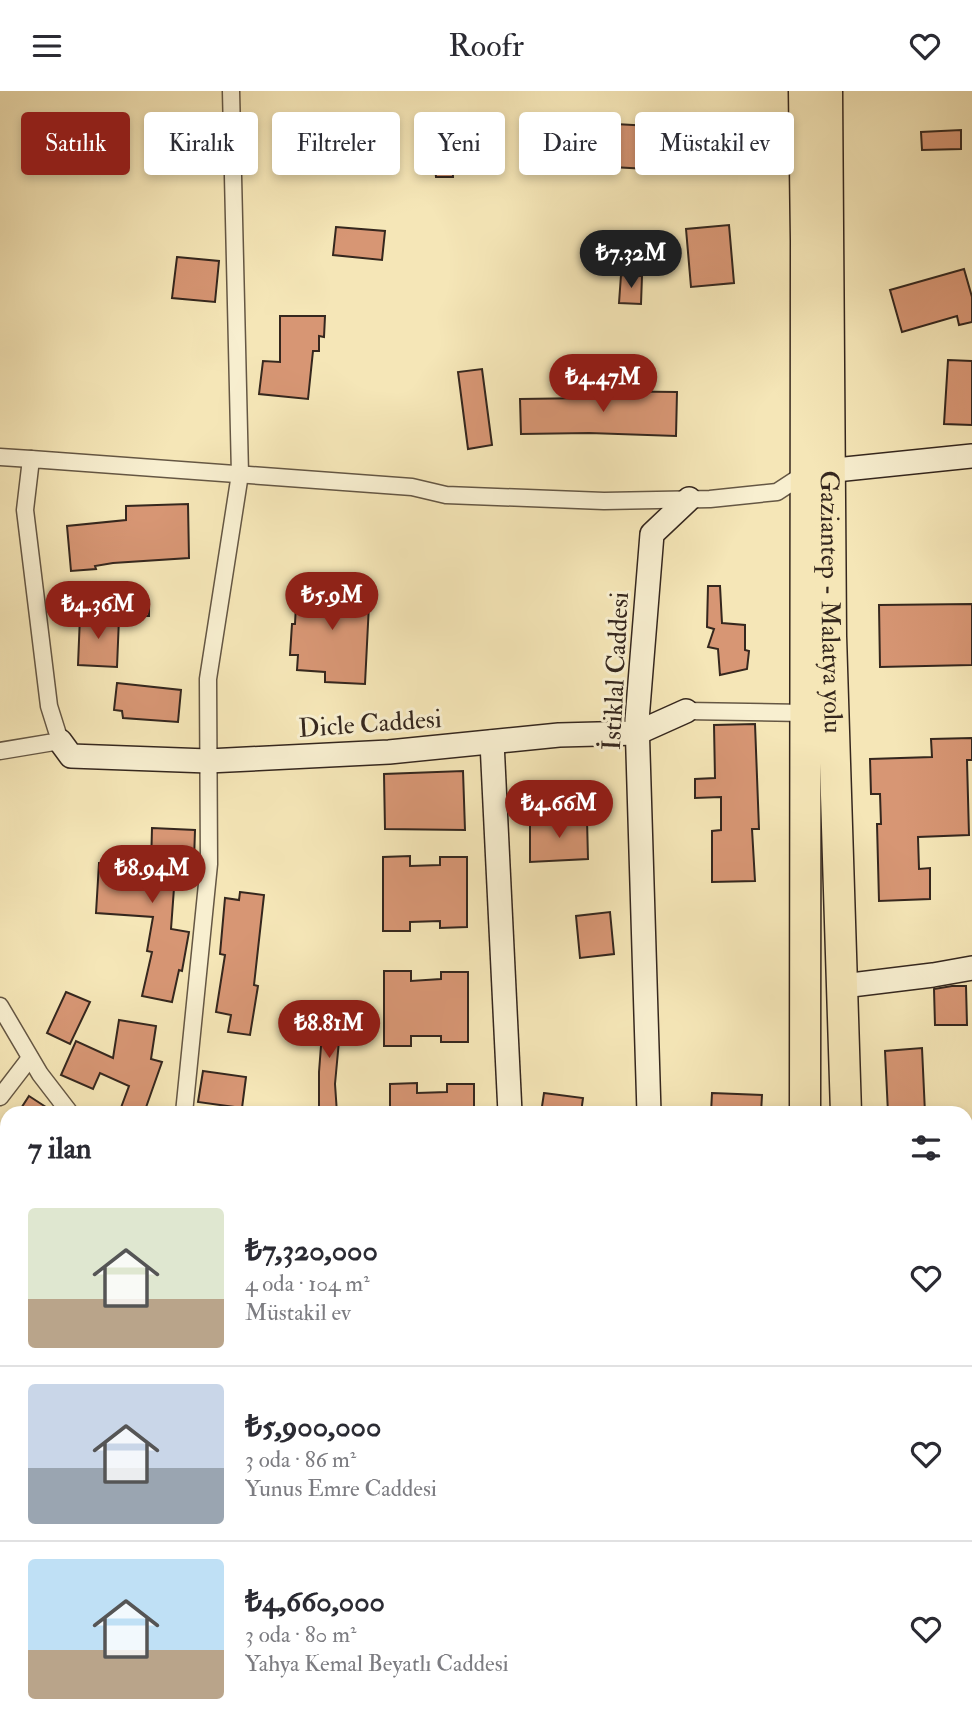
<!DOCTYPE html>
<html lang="tr">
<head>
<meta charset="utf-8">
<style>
	body { margin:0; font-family:"IM FELL Double Pica",serif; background:#f7f7f7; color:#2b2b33; height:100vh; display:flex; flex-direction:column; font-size:26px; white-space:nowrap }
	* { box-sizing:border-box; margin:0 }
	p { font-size:23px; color:#7c7c81 }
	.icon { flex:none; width:38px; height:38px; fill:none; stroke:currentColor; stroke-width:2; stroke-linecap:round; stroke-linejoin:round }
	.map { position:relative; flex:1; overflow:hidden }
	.side { position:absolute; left:0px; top:1015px; width:973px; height:625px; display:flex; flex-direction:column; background:#fff; border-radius:21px 21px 0 0; box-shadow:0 4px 10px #0003 }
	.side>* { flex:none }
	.hud { position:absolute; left:21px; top:21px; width:931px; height:63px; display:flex; gap:14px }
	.price { position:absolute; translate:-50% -60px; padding:0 16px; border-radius:24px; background:#8f2418; color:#fff; font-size:23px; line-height:46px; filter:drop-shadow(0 2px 4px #0008) }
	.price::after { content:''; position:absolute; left:50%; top:42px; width:21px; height:16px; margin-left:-10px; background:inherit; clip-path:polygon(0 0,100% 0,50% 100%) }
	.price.on { background:#222; color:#fff }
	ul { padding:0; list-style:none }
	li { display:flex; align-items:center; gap:21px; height:175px; padding:0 28px }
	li+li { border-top:2px solid #e1e1e2 }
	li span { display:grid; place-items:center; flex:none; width:196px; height:140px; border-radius:7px; color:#555 }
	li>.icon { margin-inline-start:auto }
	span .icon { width:84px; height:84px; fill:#fffc; stroke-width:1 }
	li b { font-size:30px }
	h2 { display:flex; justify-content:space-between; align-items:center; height:84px; padding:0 28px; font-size:30px }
	.pill { padding:0 24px; border-radius:7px; background:#fff; box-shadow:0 4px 10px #0003; font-size:24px; line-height:63px }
	.pill.on { background:#8f2418; color:#fff }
	header { display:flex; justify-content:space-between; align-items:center; height:91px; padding:0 28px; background:#fff; font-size:32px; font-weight:600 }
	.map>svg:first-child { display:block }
	.building { fill:#d79674; stroke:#35271e; stroke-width:2 }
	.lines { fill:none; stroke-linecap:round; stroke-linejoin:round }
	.street-casing { stroke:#655744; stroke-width:19 }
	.secondary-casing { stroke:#35271e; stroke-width:26 }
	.highway-casing { stroke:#35271e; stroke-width:33 }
	.street { stroke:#f8efd0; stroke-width:16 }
	.secondary { stroke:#f8efd0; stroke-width:23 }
	.highway { stroke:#f5e6b7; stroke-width:30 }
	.labels { text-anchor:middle; stroke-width:6; stroke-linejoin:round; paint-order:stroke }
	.street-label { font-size:26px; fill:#35271e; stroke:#f8efd0 }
</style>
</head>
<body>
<header><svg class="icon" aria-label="menu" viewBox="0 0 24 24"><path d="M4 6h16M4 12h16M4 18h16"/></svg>Roofr<svg class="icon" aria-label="heart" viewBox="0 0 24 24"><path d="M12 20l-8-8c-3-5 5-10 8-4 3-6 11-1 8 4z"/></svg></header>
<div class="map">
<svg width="972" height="1639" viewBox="0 0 972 1639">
	<rect width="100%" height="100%" fill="#f5e6b7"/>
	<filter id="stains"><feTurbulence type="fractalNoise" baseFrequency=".00286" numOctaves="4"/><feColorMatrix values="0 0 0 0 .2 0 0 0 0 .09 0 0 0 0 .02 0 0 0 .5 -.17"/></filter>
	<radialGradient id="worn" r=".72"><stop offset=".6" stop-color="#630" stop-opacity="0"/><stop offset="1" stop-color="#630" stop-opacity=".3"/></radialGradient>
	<g class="building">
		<path d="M 615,33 L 705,38 L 703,81 L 612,76 Z"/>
		<path d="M 961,39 L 961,58 L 922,59 L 921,41 Z"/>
		<path d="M 452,63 L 453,86 L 436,86 L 434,64 Z"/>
		<path d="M 729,134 L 734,192 L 691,196 L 686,138 Z"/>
		<path d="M 336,136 L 385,140 L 382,169 L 333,164 Z"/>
		<path d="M 177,166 L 219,170 L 215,211 L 172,207 Z"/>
		<path d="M 964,178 L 972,206 L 972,231 L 959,234 L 957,225 L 902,241 L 890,199 Z"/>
		<path d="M 621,184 L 642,185 L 641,213 L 619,212 Z"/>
		<path d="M 280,225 L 325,225 L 324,246 L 319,245 L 319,260 L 313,260 L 308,308 L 259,303 L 263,270 L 280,271 Z"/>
		<path d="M 948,269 L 972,270 L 972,334 L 944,333 Z"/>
		<path d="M 482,278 L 492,354 L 468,358 L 458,281 Z"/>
		<path d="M 590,300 L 677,301 L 676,345 L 589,342 L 521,343 L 520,308 L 590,307 Z"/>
		<path d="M 188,413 L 189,467 L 113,472 L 95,475 L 96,478 L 71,480 L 67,435 L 126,429 L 126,415 Z"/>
		<path d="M 311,484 L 348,485 L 347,512 L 369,513 L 365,593 L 325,591 L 325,581 L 297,579 L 298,564 L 290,564 L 292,533 L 295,533 L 296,514 L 310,515 Z"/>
		<path d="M 708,495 L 720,495 L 722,532 L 745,534 L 745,559 L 749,560 L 747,578 L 720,584 L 718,558 L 708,556 L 714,538 L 707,536 Z"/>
		<rect x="133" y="509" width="16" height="16"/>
		<path d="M 972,513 L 972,574 L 880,576 L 879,514 Z"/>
		<path d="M 80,525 L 119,527 L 117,576 L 78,574 Z"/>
		<path d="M 117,592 L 181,599 L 178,631 L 123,627 L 122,620 L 114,619 Z"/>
		<path d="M 755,633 L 759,738 L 752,738 L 755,790 L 712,791 L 712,740 L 721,739 L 721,706 L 695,707 L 695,688 L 715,687 L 714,634 Z"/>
		<path d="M 972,647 L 972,669 L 967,669 L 969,744 L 918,746 L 919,778 L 930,777 L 930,808 L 879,810 L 877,733 L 881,733 L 880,703 L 871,703 L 870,668 L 932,666 L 931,648 Z"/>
		<path d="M 463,680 L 465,739 L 385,738 L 384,683 Z"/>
		<path d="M 587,728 L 588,768 L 530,771 L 530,730 Z"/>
		<path d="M 152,737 L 195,739 L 194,770 L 176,770 L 171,838 L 189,841 L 182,880 L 179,879 L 172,911 L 142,905 L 152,861 L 147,860 L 153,826 L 96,822 L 99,772 L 151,776 Z"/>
		<path d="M 410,765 L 410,775 L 440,774 L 440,766 L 467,766 L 467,836 L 440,837 L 440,830 L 410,831 L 410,840 L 383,840 L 383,766 Z"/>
		<path d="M 240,801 L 264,804 L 254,894 L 258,895 L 250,944 L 228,941 L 231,924 L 216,921 L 225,864 L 220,863 L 225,807 L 239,809 Z"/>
		<path d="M 610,821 L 614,863 L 580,867 L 576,825 Z"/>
		<path d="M 384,880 L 411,880 L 411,890 L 441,888 L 441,881 L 468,881 L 468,951 L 441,951 L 441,945 L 411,945 L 411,955 L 384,955 Z"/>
		<path d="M 952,895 L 966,895 L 967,934 L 935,934 L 934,898 Z"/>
		<path d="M 66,901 L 90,911 L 70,953 L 47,942 Z"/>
		<path d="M 324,916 L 342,917 L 335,993 L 337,1022 L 319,1022 L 319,981 Z"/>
		<path d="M 119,929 L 156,935 L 151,968 L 162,971 L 144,1022 L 119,1022 L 129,995 L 100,982 L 93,998 L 61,984 L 76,950 L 113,967 Z"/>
		<path d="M 922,957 L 925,1022 L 888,1022 L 885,960 Z"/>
		<path d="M 203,980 L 246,986 L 242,1017 L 198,1011 Z"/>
		<path d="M 417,992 L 417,1002 L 447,1001 L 447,993 L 474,993 L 474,1022 L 390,1022 L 390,993 Z"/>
		<path d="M 544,1002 L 583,1007 L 581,1022 L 541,1022 Z"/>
		<path d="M 712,1002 L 762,1004 L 761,1022 L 711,1022 Z"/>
		<path d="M 29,1005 L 55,1022 L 18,1022 Z"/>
	</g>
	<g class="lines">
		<defs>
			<g id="street">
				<path d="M 0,366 L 31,368"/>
				<path d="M 686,620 L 805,622"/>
				<path d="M 0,660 L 60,650 L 49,615 L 25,419 L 31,368 L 412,396 L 446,404 L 604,410 L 710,408 L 777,401 L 806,382"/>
				<path d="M 0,915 L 40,983 L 70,1022"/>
				<path d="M 0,1006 L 30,967"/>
				<path d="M 184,1022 L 209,773 L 208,588 L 240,383 L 231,0"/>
				<path d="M 0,1274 L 7,1274"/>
				<path d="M 966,1279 L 972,1278"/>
				<path d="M 0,1427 L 7,1426"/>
				<path d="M 96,1633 L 100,1639"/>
				<path d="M 176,1639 L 176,1633"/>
				<path d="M 353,1639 L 353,1633"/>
			</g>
			<g id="secondary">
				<path d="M 816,381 L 972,365"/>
				<path d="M 60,650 L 71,665 L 208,670 L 389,661 L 559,644 L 637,642 L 686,620"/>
				<path d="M 492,651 L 510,1022"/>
				<path d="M 843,895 L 933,884 L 972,877"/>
				<path d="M 649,1022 L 637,629 L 652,443 L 689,408"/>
				<path d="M 0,1117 L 7,1117"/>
				<path d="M 966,1404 L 972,1403"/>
				<path d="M 498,1639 L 498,1633"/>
				<path d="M 666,1639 L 666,1633"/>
			</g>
			<g id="highway">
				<path d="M 804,0 L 806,150 L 805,1022"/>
				<path id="s1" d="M 827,0 L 831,545 L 846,1022"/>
				<path d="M 817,1633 L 817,1639"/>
				<path d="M 858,1633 L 858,1639"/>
			</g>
		</defs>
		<use href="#street" class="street-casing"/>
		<use href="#secondary" class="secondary-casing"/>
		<use href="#highway" class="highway-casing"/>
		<use href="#street" class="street"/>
		<use href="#secondary" class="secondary"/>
		<use href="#highway" class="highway"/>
	</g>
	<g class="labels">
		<g class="street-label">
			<text dy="9" stroke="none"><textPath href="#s1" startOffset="511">Gaziantep - Malatya yolu</textPath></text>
			<text transform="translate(615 580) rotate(-87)" y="9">İstiklal Caddesi</text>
			<text transform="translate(370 632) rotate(-4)" y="9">Dicle Caddesi</text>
		</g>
	</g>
	<rect width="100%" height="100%" filter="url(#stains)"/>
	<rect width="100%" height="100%" fill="url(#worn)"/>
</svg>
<b class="price on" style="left:631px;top:199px">₺7.32M</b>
<b class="price" style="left:603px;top:323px">₺4.47M</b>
<b class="price" style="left:332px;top:541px">₺5.9M</b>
<b class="price" style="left:98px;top:550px">₺4.36M</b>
<b class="price" style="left:559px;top:749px">₺4.66M</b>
<b class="price" style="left:152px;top:814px">₺8.94M</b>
<b class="price" style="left:329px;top:969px">₺8.81M</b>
<div class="hud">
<a class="pill on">Satılık</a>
<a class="pill">Kiralık</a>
<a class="pill">Filtreler</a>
<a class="pill">Yeni</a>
<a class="pill">Daire</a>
<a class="pill">Müstakil ev</a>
</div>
<section class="side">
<h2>7 ilan<svg class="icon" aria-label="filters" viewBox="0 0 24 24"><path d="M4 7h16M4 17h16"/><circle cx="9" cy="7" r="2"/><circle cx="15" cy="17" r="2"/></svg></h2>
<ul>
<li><span style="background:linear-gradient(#dfe7d0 65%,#b9a48a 0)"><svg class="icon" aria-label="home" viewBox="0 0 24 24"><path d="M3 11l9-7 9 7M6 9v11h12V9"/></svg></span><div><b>₺7,320,000</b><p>4 oda · 104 m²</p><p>Müstakil ev</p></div><svg class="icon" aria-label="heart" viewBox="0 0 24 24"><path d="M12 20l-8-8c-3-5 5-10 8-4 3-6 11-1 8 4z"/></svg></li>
<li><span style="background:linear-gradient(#c9d6e8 60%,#9aa5b1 0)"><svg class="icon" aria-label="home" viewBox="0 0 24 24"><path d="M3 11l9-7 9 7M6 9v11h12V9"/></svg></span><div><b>₺5,900,000</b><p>3 oda · 86 m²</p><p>Yunus Emre Caddesi</p></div><svg class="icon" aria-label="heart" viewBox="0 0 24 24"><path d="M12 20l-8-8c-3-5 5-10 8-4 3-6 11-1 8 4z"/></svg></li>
<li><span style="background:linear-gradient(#bfe0f5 65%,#b9a48a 0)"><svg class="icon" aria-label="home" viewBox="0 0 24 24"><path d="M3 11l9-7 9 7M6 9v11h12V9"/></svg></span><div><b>₺4,660,000</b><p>3 oda · 80 m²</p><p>Yahya Kemal Beyatlı Caddesi</p></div><svg class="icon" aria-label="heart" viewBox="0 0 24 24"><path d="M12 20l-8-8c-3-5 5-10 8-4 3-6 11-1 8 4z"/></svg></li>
</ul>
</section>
</div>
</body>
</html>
